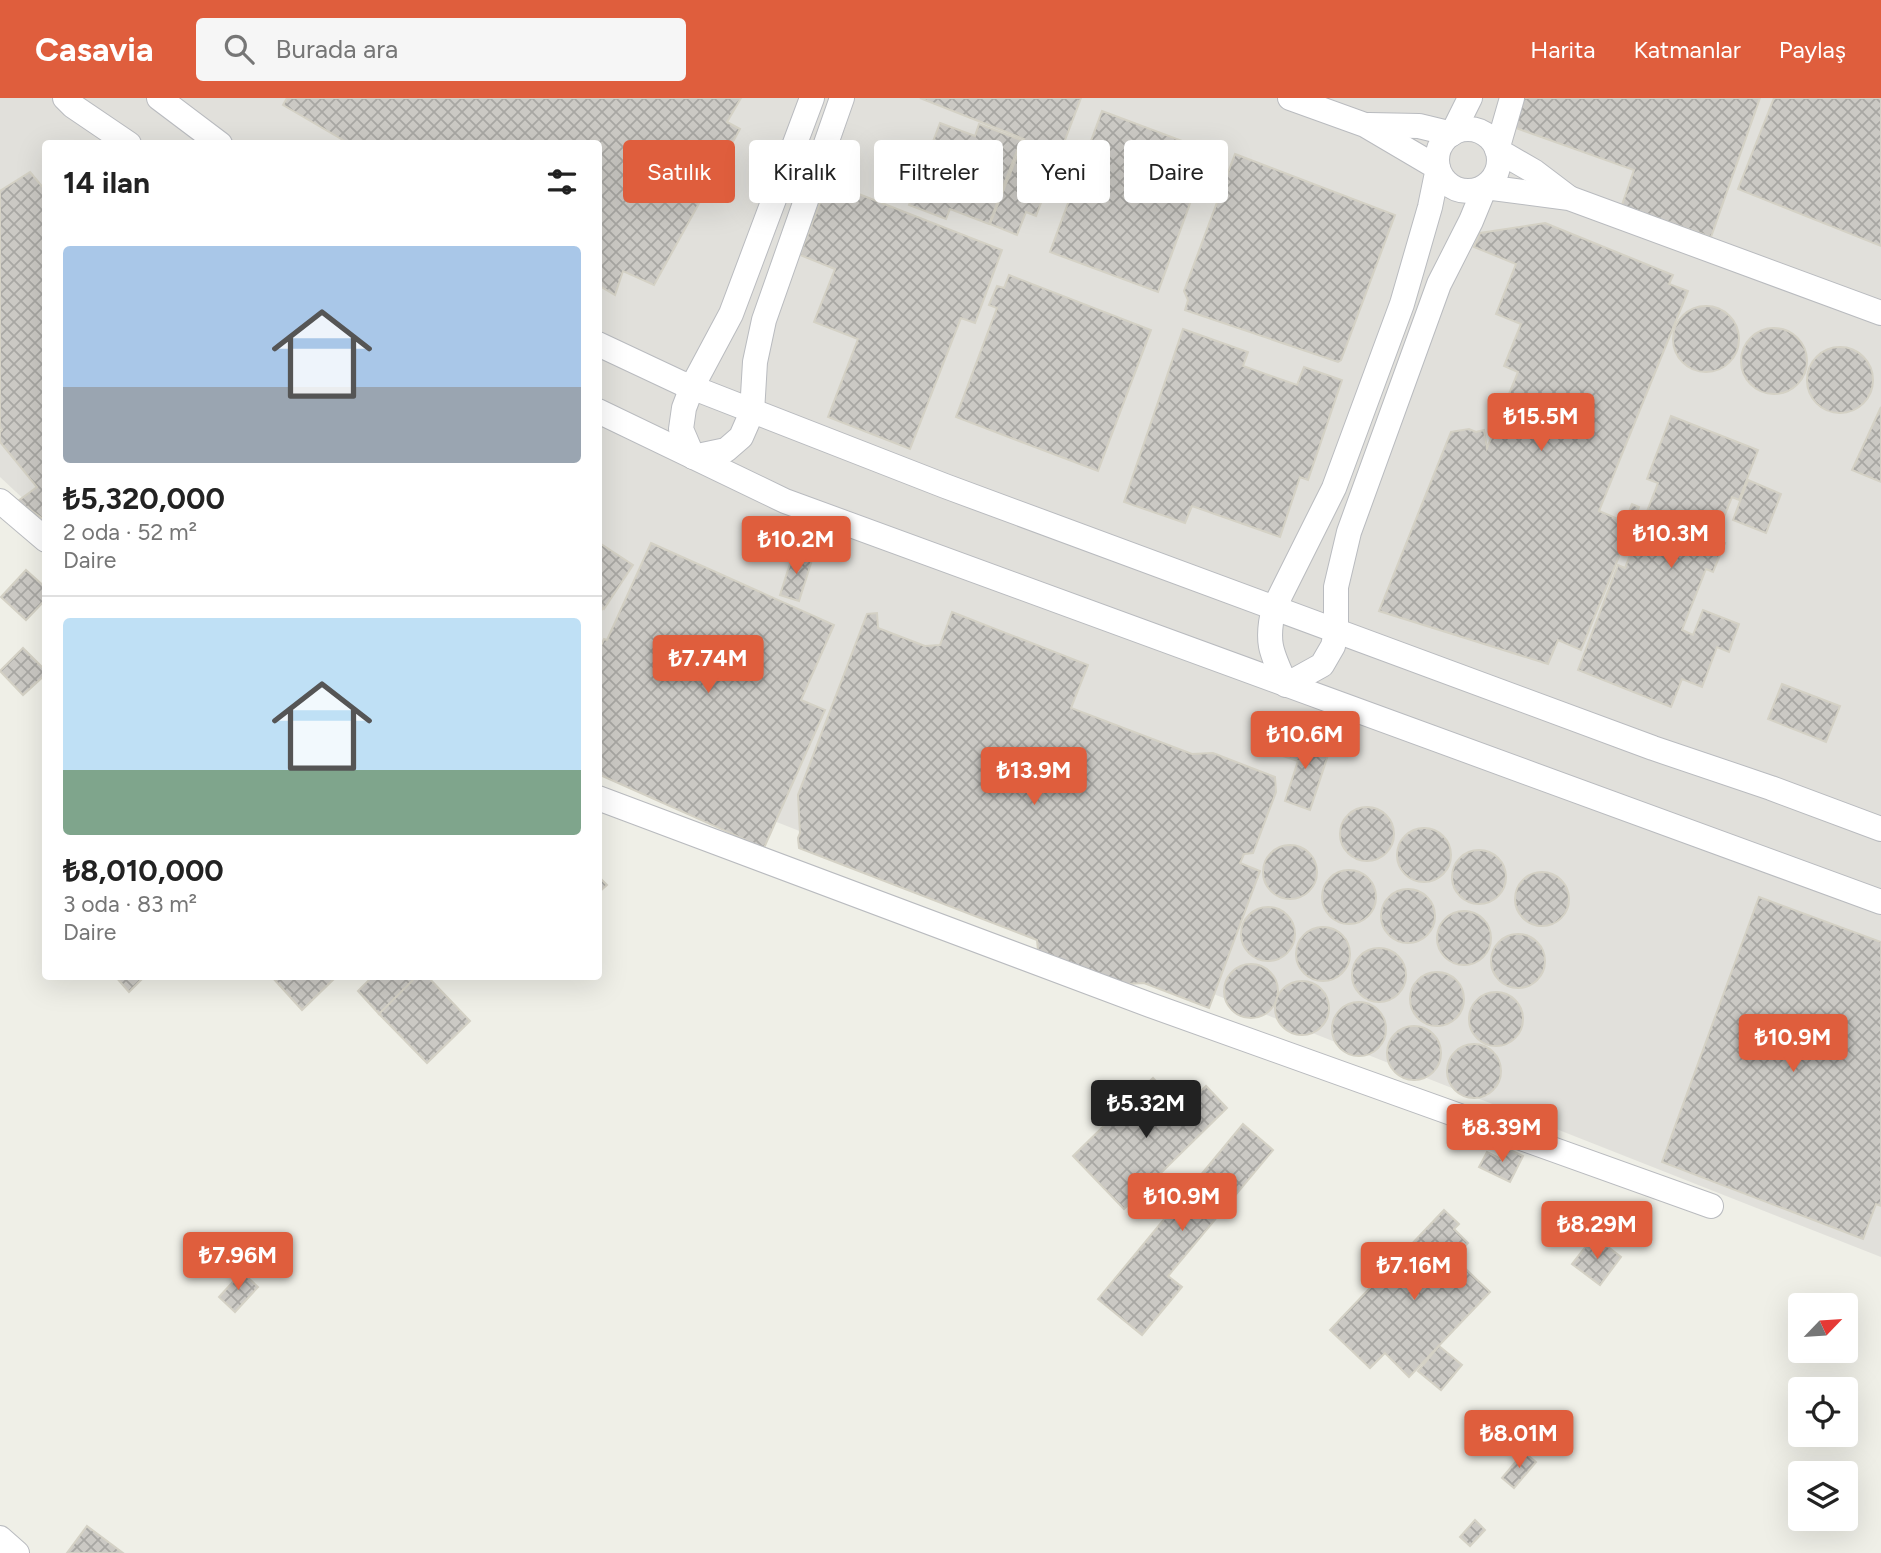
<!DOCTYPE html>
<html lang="tr">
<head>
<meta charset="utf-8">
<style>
	body { margin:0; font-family:Figtree,sans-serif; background:#f6f6f6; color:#222; height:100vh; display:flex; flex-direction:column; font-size:26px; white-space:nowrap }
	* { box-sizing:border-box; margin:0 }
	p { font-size:23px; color:#767676 }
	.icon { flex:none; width:38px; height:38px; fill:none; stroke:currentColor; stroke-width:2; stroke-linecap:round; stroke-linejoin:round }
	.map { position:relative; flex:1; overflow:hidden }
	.sheet { position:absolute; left:42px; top:42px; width:560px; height:840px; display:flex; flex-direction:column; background:#fff; border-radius:7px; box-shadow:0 7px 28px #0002 }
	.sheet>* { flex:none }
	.guide { position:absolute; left:623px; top:42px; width:665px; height:63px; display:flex; gap:14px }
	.needle { width:46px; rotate:65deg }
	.controls { position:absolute; left:1788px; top:1195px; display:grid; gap:14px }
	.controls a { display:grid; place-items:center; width:70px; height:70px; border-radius:7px; background:#fff; box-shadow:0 7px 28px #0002; font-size:35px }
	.price { position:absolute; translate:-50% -60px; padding:0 16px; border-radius:7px; background:#df5e3d; color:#fff; font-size:23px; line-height:46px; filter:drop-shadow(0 2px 4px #0008) }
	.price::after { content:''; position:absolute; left:50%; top:42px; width:21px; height:16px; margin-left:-10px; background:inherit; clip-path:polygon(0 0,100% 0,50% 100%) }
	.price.on { background:#222; color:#fff }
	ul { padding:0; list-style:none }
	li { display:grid; align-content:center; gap:14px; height:371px; padding:0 21px }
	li+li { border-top:2px solid #e0e0e0 }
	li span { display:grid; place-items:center; height:217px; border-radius:7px; color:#555 }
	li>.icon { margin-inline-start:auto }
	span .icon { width:126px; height:126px; fill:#fffc; stroke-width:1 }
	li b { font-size:30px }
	h2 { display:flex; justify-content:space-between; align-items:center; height:84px; padding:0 21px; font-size:30px }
	.pill { padding:0 24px; border-radius:7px; background:#fff; box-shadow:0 7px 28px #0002; font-size:24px; line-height:63px }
	.pill.on { background:#df5e3d; color:#fff }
	header { display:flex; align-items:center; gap:42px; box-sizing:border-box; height:98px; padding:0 35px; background:#df5e3d; color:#fff }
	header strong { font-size:33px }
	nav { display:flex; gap:38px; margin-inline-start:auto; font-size:24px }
	.search { width:490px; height:63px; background:#f6f6f6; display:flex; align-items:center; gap:18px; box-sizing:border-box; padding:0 24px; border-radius:7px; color:#767676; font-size:26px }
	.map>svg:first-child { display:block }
	.industrial { fill:#e1e0db }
	.building { fill:url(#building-cross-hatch); stroke:#d4d1c5; stroke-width:2 }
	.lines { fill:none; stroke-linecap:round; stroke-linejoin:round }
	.minor-casing { stroke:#b9bbbf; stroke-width:26 }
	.minor { stroke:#fff; stroke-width:24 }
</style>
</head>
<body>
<header>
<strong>Casavia</strong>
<div class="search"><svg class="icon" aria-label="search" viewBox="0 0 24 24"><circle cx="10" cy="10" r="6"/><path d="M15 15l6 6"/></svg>Burada ara</div>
<nav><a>Harita</a><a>Katmanlar</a><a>Paylaş</a></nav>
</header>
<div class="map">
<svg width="1881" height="1455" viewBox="0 0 1881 1455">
	<defs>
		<pattern id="building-cross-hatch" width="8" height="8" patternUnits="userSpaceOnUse" patternTransform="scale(1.75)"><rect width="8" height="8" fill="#cbc9c4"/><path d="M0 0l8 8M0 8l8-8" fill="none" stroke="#a8a7a3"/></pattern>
	</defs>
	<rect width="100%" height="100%" fill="#efefe7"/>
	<path class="industrial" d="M 0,0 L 1881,0 L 1881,1159 L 599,654 L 598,46 L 46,46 L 45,421 L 0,379 Z"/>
	<g class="building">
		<path d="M 287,0 L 741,0 L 727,24 L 740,31 L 654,187 L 623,173 L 615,197 L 598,187 L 598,46 L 350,46 L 283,7 Z"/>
		<path d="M 920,0 L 1081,0 L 1036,118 L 1026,114 L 1017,137 L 990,126 L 1024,41 Z"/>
		<path d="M 1524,0 L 1760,0 L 1711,139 L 1622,107 L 1634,72 L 1513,29 Z"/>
		<path d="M 1774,0 L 1881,0 L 1881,148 L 1738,91 Z"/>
		<path d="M 1102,13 L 1209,53 L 1158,194 L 1050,154 Z"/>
		<path d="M 940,25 L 975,38 L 979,26 L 1021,42 L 989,126 L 950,111 L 946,121 L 909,107 Z"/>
		<path d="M 1235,56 L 1395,117 L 1341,262 L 1338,264 L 1185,212 L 1188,202 L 1184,193 Z"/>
		<path d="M 30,74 L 46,93 L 46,423 L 18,403 L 37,389 L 0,344 L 0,334 L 2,332 L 0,329 L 0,93 Z"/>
		<path d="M 828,84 L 1002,152 L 975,225 L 961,220 L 910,351 L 828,319 L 858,241 L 814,224 L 835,171 L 800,157 Z"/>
		<path d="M 1545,125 L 1673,177 L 1669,186 L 1688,193 L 1599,413 L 1625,424 L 1632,406 L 1639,409 L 1581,552 L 1558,542 L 1548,566 L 1379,513 L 1451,334 L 1469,331 L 1476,334 L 1484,332 L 1487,350 L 1518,274 L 1504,268 L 1521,226 L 1496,216 L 1516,166 L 1474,149 L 1480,135 Z"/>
		<path d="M 1009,177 L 1151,232 L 1098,373 L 956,319 L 997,210 L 989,207 L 997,188 L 1004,190 Z"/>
		<circle cx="1706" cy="241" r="33"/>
		<circle cx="1774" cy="263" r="33"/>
		<path d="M 1183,231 L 1248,254 L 1243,268 L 1297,287 L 1304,269 L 1342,282 L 1308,382 L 1300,379 L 1280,439 L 1192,408 L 1185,425 L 1124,404 Z"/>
		<circle cx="1840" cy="282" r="33"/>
		<path d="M 1881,309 L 1881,384 L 1852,372 Z"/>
		<path d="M 1671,318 L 1758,352 L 1739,402 L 1732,399 L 1715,441 L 1725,445 L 1713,474 L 1706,471 L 1682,532 L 1693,537 L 1703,512 L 1739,526 L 1729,554 L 1717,549 L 1702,589 L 1682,581 L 1671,609 L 1578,572 L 1618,467 L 1625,470 L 1658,385 L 1647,381 Z"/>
		<path d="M 1748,382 L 1781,396 L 1766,435 L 1733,422 Z"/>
		<path d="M 598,444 L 633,467 L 604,511 L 603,510 L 598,517 Z"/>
		<path d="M 651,445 L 834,527 L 801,602 L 825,612 L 764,750 L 598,676 L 598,554 L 604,541 L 607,542 Z"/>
		<path d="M 794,453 L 813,459 L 799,503 L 780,497 Z"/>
		<path d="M 26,472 L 46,490 L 46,501 L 26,522 L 1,499 Z"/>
		<path d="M 952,514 L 1088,567 L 1071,610 L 1192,656 L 1213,655 L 1275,679 L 1276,694 L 1253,755 L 1244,756 L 1240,765 L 1260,773 L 1209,910 L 1144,885 L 1126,886 L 1038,852 L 1037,842 L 799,750 L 798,740 L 800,735 L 798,697 L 867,516 L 877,515 L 878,530 L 925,548 L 940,547 Z"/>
		<path d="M 23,550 L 46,573 L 46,576 L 23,597 L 0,573 Z"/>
		<path d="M 1782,586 L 1840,608 L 1826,644 L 1768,621 Z"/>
		<path d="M 1289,638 L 1330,651 L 1310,712 L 1285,703 L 1298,663 L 1283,658 Z"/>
		<circle cx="1367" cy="736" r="27"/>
		<circle cx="1424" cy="757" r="27"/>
		<circle cx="1290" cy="774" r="27"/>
		<circle cx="1479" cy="779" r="27"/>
		<circle cx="1349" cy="799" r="27"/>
		<circle cx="1542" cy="801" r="27"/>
		<path d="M 598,778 L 607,787 L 598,795 Z"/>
		<circle cx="1408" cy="818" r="27"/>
		<path d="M 1759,799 L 1881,844 L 1881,1108 L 1876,1106 L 1863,1141 L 1662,1064 Z"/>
		<circle cx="1268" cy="836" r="27"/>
		<circle cx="1464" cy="840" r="27"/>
		<circle cx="1323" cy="856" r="27"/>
		<circle cx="1518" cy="863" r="27"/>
		<circle cx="1379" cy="877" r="27"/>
		<circle cx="1251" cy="893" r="27"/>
		<circle cx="1437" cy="901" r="27"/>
		<path d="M 115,878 L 145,878 L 129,894 Z"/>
		<path d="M 271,878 L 337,878 L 302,912 Z"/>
		<path d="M 373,878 L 417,878 L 379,916 L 358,893 Z"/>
		<path d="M 417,878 L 427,878 L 470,923 L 427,965 L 379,916 Z"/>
		<circle cx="1302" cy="910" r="27"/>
		<circle cx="1496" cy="921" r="27"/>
		<circle cx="1359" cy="931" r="27"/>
		<circle cx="1414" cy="955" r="27"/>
		<circle cx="1474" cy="973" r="27"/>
		<path d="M 1153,980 L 1182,1011 L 1206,988 L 1227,1010 L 1124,1111 L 1073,1058 Z"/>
		<path d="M 1243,1026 L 1273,1052 L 1168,1178 L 1182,1189 L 1142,1237 L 1098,1201 Z"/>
		<path d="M 1506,1050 L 1523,1058 L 1510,1084 L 1479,1069 L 1487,1054 L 1501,1061 Z"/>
		<path d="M 1444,1112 L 1459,1126 L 1454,1131 L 1468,1145 L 1454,1160 L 1490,1194 L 1409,1279 L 1385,1255 L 1370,1270 L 1330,1232 Z"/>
		<path d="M 1594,1138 L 1621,1159 L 1600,1187 L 1572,1166 Z"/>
		<path d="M 242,1174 L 258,1189 L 235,1214 L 219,1199 Z"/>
		<path d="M 1439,1248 L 1462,1267 L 1441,1292 L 1418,1273 Z"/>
		<path d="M 1524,1354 L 1536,1364 L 1514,1390 L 1502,1380 Z"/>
		<path d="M 1475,1422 L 1485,1432 L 1470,1448 L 1460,1439 Z"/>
		<path d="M 87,1428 L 123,1455 L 67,1455 Z"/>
	</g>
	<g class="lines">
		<defs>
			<g id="minor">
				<path d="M 65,0 L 73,8 L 129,46"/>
				<path d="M 159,0 L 220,46"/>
				<path d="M 812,0 L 731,216 L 692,289 L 684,310 L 681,331 L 693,359 L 726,352 L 741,339 L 752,314 L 755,264 L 764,222 L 842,0"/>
				<path d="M 1290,0 L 1365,27 L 1438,70 L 1430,109 L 1402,206 L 1334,390 L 1274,510 C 1265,545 1272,556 1286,587 L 1322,567 L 1333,548 L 1336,534 L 1336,489 L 1349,434 L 1439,186 L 1471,123 L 1485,89 L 1569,100 L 1881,215"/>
				<path d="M 1512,0 L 1497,52 L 1535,74 L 1568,99"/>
				<path d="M 1369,27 L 1419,28 L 1452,36 L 1470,0"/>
				<circle cx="1468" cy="62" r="31"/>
				<path d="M 598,246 L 681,285 L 945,388 L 1653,650 L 1771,690 L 1881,731"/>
				<path d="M 598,313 L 785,403 L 1881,804"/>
				<path d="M 0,403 L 46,442"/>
				<path d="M 598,700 L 1150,907 L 1711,1108"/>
				<path d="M 0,1440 L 17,1455"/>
			</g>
		</defs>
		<use href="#minor" class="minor-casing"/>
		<use href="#minor" class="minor"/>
	</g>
</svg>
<div class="controls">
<a><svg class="needle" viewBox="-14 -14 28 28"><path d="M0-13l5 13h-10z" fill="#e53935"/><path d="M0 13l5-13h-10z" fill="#767676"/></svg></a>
<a><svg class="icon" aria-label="locate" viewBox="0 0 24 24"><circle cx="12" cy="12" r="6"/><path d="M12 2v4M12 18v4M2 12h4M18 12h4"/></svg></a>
<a><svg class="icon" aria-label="layers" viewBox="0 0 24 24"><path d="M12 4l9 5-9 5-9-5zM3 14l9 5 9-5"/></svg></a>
</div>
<b class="price" style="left:1541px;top:355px">₺15.5M</b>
<b class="price" style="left:1671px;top:472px">₺10.3M</b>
<b class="price" style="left:796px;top:478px">₺10.2M</b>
<b class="price" style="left:708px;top:597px">₺7.74M</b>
<b class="price" style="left:1305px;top:673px">₺10.6M</b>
<b class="price" style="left:1034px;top:709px">₺13.9M</b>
<b class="price" style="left:1793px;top:976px">₺10.9M</b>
<b class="price on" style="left:1146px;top:1042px">₺5.32M</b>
<b class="price" style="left:1502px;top:1066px">₺8.39M</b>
<b class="price" style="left:1182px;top:1135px">₺10.9M</b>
<b class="price" style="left:1597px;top:1163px">₺8.29M</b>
<b class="price" style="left:238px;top:1194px">₺7.96M</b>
<b class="price" style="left:1414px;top:1204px">₺7.16M</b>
<b class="price" style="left:1519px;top:1372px">₺8.01M</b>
<div class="guide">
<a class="pill on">Satılık</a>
<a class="pill">Kiralık</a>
<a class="pill">Filtreler</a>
<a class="pill">Yeni</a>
<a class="pill">Daire</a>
</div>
<section class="sheet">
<h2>14 ilan<svg class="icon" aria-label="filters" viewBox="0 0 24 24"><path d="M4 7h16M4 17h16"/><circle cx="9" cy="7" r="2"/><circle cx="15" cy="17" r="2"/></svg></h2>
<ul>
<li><span style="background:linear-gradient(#a9c7e8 65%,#9aa5b1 0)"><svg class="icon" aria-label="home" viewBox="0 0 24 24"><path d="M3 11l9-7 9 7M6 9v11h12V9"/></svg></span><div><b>₺5,320,000</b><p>2 oda · 52 m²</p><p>Daire</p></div></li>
<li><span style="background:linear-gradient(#bfe0f5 70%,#7fa58c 0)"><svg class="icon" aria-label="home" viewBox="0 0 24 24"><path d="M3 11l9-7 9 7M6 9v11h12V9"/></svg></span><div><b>₺8,010,000</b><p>3 oda · 83 m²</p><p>Daire</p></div></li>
</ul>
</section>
</div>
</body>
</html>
